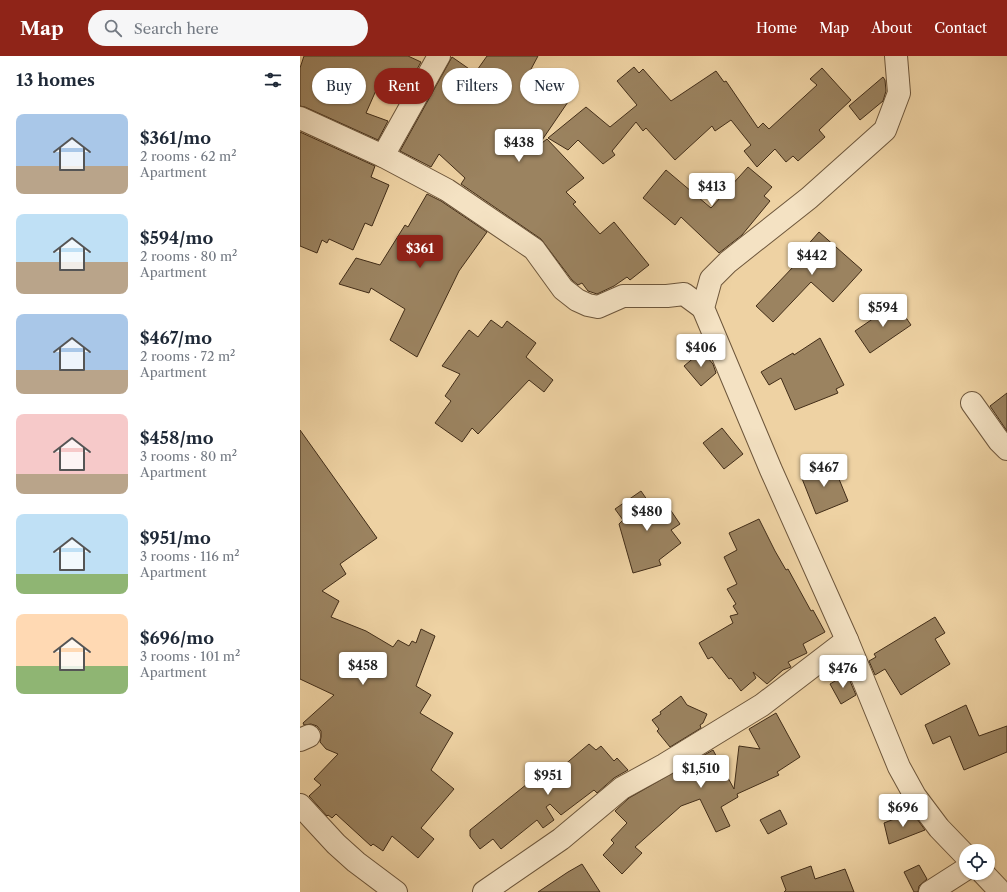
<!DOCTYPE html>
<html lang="en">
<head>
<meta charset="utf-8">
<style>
	body { margin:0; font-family:"Libre Caslon Text",serif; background:#f6f6f7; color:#1f2937; height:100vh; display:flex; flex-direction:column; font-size:15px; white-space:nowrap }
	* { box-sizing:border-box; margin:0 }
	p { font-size:13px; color:#747a83 }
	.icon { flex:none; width:22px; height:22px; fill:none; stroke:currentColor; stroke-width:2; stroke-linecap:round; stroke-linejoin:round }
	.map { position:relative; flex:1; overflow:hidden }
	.details { display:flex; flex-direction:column; background:#fff; width:300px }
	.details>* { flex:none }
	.hud { position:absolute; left:12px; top:12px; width:380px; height:36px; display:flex; gap:8px }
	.fabs { position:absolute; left:659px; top:788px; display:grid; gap:8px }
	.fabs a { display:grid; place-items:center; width:36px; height:36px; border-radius:50%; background:#fff; box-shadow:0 1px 3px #0004; font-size:20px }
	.price { position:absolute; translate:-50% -34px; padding:0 9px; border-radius:4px; background:#fff; color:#222; font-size:13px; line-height:26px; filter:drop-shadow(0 1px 2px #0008) }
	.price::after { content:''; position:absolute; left:50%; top:24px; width:12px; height:9px; margin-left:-6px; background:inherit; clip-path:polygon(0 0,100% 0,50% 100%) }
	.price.on { background:#8f2418; color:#fff }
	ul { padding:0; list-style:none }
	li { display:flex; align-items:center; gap:12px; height:100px; padding:0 16px }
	li span { display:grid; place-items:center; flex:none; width:112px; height:80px; border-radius:8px; color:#555 }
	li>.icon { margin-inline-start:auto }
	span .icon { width:48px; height:48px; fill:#fffc; stroke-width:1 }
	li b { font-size:17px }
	h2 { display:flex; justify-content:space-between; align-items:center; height:48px; padding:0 16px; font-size:17px }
	.pill { padding:0 14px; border-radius:18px; background:#fff; box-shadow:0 1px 3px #0004; font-size:14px; line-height:36px }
	.pill.on { background:#8f2418; color:#fff }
	header { display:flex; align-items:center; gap:24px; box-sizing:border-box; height:56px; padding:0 20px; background:#8f2418; color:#fff }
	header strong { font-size:19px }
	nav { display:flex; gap:22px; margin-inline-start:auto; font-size:14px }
	.search { width:280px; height:36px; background:#f6f6f7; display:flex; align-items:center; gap:10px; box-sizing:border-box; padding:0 14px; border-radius:22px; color:#747a83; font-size:15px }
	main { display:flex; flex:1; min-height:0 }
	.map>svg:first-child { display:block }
	.building { fill:#9b8360; stroke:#422d18 }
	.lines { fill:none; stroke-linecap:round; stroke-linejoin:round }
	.minor-casing { stroke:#6d563b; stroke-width:24 }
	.minor { stroke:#f4e2c3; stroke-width:22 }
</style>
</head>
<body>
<header>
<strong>Map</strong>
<div class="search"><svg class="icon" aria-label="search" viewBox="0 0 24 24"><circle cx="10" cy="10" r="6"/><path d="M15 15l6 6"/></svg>Search here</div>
<nav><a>Home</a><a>Map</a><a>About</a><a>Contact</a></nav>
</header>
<main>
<section class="details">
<h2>13 homes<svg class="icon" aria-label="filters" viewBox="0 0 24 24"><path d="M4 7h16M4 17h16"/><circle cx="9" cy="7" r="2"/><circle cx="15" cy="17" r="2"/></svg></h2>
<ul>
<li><span style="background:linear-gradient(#a9c7e8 65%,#b9a48a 0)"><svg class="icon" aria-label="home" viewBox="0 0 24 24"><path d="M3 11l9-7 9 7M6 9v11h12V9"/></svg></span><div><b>$361/mo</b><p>2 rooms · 62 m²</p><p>Apartment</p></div></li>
<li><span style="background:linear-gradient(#bfe0f5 60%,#b9a48a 0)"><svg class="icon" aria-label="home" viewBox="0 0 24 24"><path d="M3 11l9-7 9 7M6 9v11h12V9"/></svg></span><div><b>$594/mo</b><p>2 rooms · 80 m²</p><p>Apartment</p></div></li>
<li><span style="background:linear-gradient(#a9c7e8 70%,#b9a48a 0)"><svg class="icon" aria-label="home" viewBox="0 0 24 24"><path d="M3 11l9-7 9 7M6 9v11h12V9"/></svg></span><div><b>$467/mo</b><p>2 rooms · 72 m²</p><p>Apartment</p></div></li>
<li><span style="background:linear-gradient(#f6c9c9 75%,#b9a48a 0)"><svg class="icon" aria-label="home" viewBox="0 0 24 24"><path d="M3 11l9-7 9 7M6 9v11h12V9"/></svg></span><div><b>$458/mo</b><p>3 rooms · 80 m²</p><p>Apartment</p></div></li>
<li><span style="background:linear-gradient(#bfe0f5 75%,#8fb573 0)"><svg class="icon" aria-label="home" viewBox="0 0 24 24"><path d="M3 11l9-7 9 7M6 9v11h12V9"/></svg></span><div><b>$951/mo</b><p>3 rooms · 116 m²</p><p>Apartment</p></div></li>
<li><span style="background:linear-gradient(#ffd9b3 65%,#8fb573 0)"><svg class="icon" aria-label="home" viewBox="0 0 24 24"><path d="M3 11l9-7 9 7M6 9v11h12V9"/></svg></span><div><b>$696/mo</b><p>3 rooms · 101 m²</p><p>Apartment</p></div></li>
</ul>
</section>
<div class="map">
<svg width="707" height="836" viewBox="0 0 707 836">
	<rect width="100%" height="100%" fill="#eed2a3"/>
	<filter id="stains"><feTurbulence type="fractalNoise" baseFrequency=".005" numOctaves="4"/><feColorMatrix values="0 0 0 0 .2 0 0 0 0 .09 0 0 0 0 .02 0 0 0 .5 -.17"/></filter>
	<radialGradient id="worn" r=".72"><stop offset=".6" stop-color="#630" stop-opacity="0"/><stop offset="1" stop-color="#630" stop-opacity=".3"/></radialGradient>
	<g class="building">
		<path d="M 4,0 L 108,0 L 121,6 L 110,26 L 85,14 L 66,57 L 88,65 L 78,84 L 5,51 L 0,50 L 0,12 Z"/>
		<path d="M 187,0 L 238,0 L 230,15 L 257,34 L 259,32 L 270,43 L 238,90 L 247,83 L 284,122 L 266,136 L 276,146 L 273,148 L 300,178 L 314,166 L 349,209 L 330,224 L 327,221 L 314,230 L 297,238 L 288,235 L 282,227 L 278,229 L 272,224 L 241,183 L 161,128 L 165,122 L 139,98 L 131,111 L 100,95 L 152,1 L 175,17 Z"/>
		<path d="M 334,11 L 339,17 L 343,13 L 371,45 L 416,15 L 424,26 L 426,25 L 458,72 L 463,67 L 469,73 L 517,29 L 510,23 L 522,12 L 551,44 L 519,74 L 525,81 L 498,105 L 493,100 L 486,106 L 475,93 L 457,111 L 444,95 L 451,89 L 431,64 L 415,75 L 412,70 L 375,104 L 346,72 L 343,75 L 336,66 L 312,95 L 315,99 L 303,108 L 278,84 L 268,94 L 248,82 L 286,51 L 310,71 L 337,49 L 317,25 Z"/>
		<path d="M 583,21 L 585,24 L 586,35 L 583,45 L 560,64 L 549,50 Z"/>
		<path d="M 0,76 L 75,110 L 71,121 L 89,129 L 72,170 L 65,167 L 53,194 L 29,183 L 27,187 L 22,184 L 17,197 L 0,190 Z"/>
		<path d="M 448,111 L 472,131 L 464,140 L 470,145 L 442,179 L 419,197 L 381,161 L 375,169 L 343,142 L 366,114 L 411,152 Z"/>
		<path d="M 127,138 L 141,145 L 187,176 L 159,215 L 117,301 L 90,284 L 105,253 L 71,232 L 69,237 L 39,228 L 56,202 L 80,209 L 105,169 L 108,171 Z"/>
		<path d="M 519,176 L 562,214 L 533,246 L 511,226 L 473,266 L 456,250 L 494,210 L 491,208 Z"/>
		<path d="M 596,247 L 611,269 L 570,297 L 555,275 Z"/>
		<path d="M 191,264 L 202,272 L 207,265 L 236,287 L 226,301 L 253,324 L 244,336 L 229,324 L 178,378 L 172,372 L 162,386 L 135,367 L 151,345 L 145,340 L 160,318 L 142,310 L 169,274 L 178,281 Z"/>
		<path d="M 520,282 L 544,329 L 536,333 L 538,337 L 495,354 L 481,322 L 469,329 L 461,316 L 493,297 L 494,299 Z"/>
		<path d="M 402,295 L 413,308 L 416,317 L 401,330 L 384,310 Z"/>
		<path d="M 707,337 L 707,375 L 690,350 Z"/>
		<path d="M 422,372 L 443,398 L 424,413 L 403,387 Z"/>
		<path d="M 0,374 L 77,482 L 40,508 L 46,518 L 22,535 L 39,545 L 31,561 L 66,575 L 93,591 L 98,584 L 109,590 L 112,585 L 116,587 L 121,573 L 135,580 L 116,630 L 131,639 L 120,657 L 153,677 L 131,714 L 154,733 L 121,772 L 134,783 L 118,802 L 92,780 L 83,795 L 73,788 L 71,790 L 36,758 L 32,762 L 28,759 L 27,760 L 9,740 L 21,729 L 14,723 L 38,698 L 26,693 L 20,686 L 21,681 L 21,675 L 17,670 L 11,668 L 4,669 L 3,667 L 34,639 L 0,623 Z"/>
		<path d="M 532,406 L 548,445 L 516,458 L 501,420 Z"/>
		<path d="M 341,435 L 352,451 L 363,443 L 380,468 L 371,474 L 381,487 L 359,504 L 361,509 L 333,517 L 319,468 L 323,464 L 315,453 Z"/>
		<path d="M 459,463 L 475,495 L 486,514 L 488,513 L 511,555 L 513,554 L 525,576 L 503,588 L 507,597 L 488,606 L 491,611 L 483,614 L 467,628 L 453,616 L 456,622 L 441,635 L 431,622 L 429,623 L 412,601 L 408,603 L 399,587 L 433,567 L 430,560 L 438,558 L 433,550 L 436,548 L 427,533 L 437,528 L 424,501 L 437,494 L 429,477 Z"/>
		<path d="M 635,561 L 645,577 L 635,583 L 650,608 L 601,639 L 585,613 L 575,619 L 569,605 L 576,601 L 574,598 Z"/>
		<path d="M 547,618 L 556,639 L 541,648 L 530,628 Z"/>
		<path d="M 381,640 L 387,649 L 407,658 L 403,667 L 400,669 L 401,672 L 370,691 L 357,675 L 359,673 L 352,664 L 361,658 L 360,656 Z"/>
		<path d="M 666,649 L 679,680 L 707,670 L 707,696 L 664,714 L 650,680 L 633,688 L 625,669 Z"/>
		<path d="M 476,657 L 500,701 L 477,716 L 479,719 L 437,738 L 438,741 L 421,751 L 430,770 L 416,776 L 400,743 L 381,750 L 335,791 L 342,797 L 322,818 L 303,799 L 314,787 L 311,784 L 327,767 L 315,755 L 329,742 L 413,694 L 434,733 L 439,690 L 460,693 L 449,673 Z"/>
		<path d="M 289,688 L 296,694 L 301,690 L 314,705 L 317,702 L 328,714 L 314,722 L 297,737 L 294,734 L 261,759 L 250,748 L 246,751 L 254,764 L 243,772 L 237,764 L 201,793 L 193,783 L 180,793 L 170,780 L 170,774 L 227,728 L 225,724 L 252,709 L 256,716 Z"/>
		<path d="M 480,754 L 487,768 L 468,778 L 460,764 Z"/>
		<path d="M 612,756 L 625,774 L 589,788 L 584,767 Z"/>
		<path d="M 282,808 L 300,836 L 238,836 L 268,816 Z"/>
		<path d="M 619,809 L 627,823 L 619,830 L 618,836 L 614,836 L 604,816 Z"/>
		<path d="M 511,810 L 515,823 L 545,813 L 554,836 L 484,836 L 486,834 L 481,821 Z"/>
	</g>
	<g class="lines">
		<defs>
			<g id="minor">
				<path d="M 139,0 L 83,100 L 147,134 L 234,193 L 263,233 L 277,244 L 288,249 L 298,251 L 323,240 L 367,240 L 384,238 L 403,252"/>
				<path d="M 596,0 L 599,37 L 585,74 L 509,142 L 428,206 L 411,223 L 403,252 L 471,414 L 547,584 L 599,711 L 615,740 L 639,772 L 666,800"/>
				<path d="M 0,62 L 83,100"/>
				<path d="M 672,347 L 699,385 L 707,393"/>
				<path d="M 0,684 L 9,680"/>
				<path d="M 0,749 L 36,788 L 56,806 L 96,836"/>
				<path d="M 683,817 L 701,836"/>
				<path d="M 184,836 L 261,783 L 322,732 L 364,709 L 462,649 L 547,584"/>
				<path d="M 630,836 L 666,813"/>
			</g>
		</defs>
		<use href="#minor" class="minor-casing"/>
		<use href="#minor" class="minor"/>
	</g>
	<rect width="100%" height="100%" filter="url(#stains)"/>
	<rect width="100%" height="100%" fill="url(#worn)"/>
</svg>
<div class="fabs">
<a><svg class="icon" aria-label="locate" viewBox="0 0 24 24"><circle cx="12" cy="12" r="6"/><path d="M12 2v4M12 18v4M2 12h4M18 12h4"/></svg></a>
</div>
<b class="price" style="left:219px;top:107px">$438</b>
<b class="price" style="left:412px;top:151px">$413</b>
<b class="price on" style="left:120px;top:213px">$361</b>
<b class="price" style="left:512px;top:220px">$442</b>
<b class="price" style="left:583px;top:272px">$594</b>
<b class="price" style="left:401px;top:312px">$406</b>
<b class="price" style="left:524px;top:432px">$467</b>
<b class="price" style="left:347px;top:476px">$480</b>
<b class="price" style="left:63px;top:630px">$458</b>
<b class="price" style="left:543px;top:633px">$476</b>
<b class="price" style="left:401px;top:733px">$1,510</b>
<b class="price" style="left:248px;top:740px">$951</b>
<b class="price" style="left:603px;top:772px">$696</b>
<div class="hud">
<a class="pill">Buy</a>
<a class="pill on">Rent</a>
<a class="pill">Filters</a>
<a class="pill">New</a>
</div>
</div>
</main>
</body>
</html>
